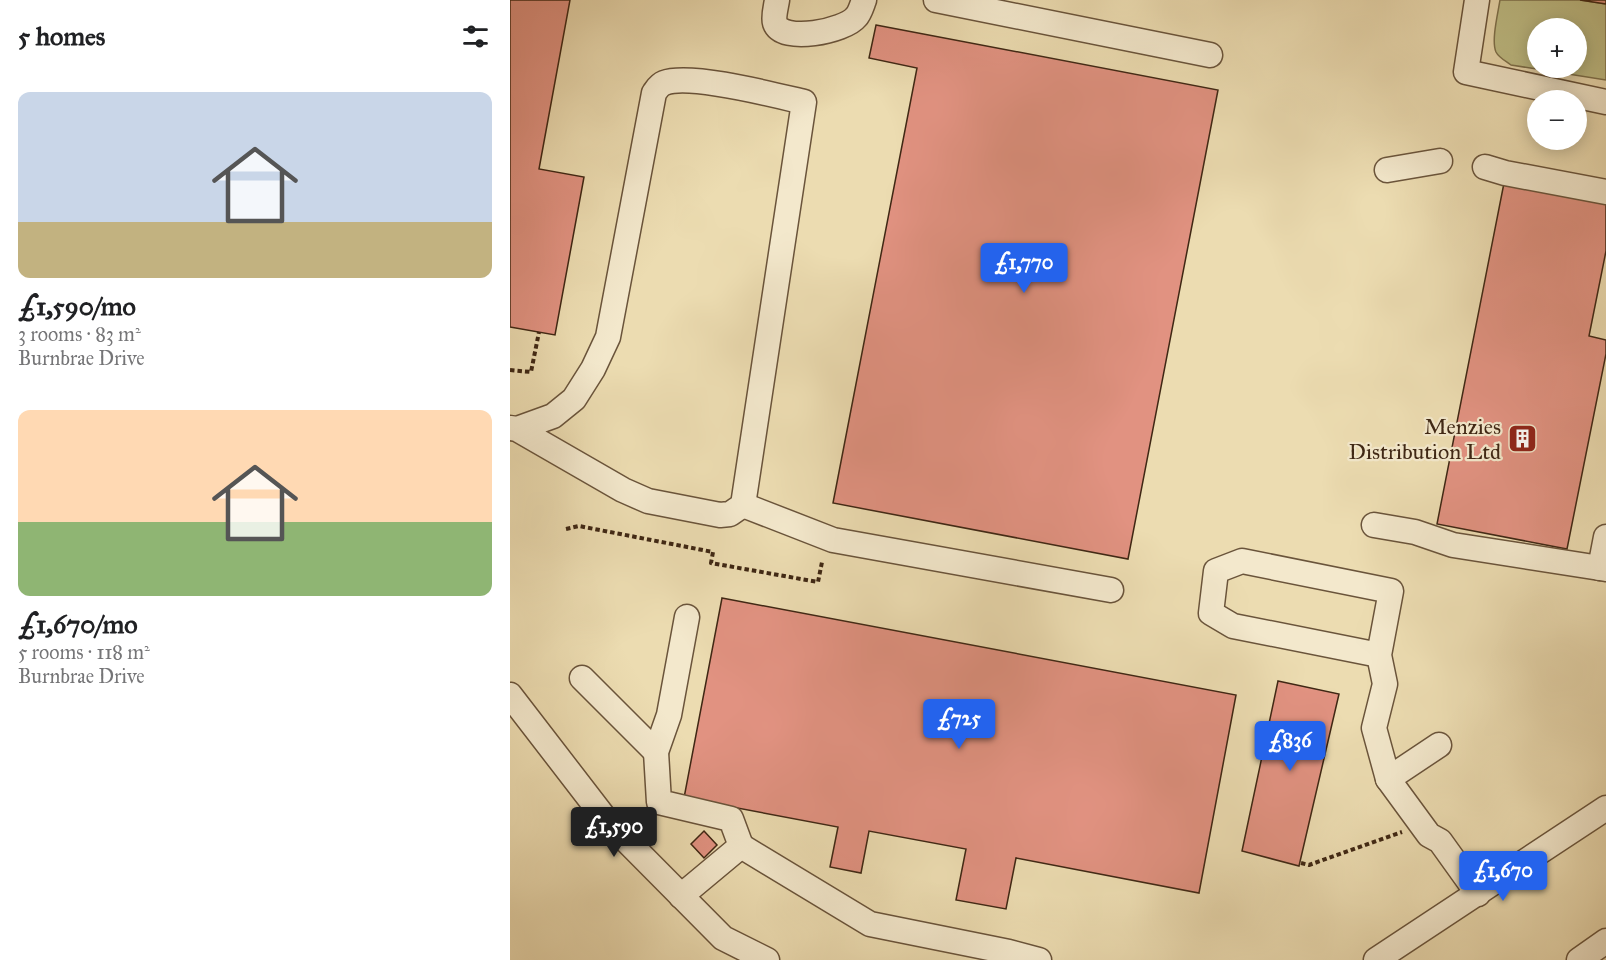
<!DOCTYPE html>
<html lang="en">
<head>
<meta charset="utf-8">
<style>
	body { margin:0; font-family:"IM FELL Great Primer",serif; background:#f6f6f6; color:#202124; height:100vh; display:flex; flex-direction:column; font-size:22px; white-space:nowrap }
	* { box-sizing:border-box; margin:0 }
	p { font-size:20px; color:#757577 }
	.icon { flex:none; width:33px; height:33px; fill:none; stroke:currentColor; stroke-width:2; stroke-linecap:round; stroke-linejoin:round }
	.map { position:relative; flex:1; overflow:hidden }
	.details { display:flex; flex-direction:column; background:#fff; width:510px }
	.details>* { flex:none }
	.fabs { position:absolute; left:1017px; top:18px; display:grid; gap:12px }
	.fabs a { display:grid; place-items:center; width:60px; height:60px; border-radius:50%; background:#fff; box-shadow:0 3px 15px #0003; font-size:30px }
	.price { position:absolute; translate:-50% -51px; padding:0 14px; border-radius:6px; background:#2563eb; color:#fff; font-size:20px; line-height:39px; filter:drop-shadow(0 2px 3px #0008) }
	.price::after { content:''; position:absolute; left:50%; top:36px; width:18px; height:14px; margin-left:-9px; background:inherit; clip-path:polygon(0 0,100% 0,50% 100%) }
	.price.active { background:#222; color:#fff }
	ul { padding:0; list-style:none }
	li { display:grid; align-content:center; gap:12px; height:318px; padding:0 18px }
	li span { display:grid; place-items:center; height:186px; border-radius:12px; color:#555 }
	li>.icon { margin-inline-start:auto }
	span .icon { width:108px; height:108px; fill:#fffc; stroke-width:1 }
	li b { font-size:26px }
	h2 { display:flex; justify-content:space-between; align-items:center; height:72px; padding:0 18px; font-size:26px }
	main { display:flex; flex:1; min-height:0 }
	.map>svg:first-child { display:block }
	.green { fill:#bfbe86; stroke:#7f724d; stroke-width:1.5; fill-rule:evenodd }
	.building { fill:#e19281; stroke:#3f2714; stroke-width:1.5 }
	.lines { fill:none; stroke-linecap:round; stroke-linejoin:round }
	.minor-casing { stroke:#6a543b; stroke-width:27 }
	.path { stroke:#3f2714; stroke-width:4; stroke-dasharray:4.5 3; stroke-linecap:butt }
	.minor { stroke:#f3e8cc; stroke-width:24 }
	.labels { text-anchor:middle; stroke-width:4.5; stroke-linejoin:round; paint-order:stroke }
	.poi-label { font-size:22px; fill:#3f2714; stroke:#f3e8cc; text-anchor:end }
</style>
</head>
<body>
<main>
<section class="details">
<h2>5 homes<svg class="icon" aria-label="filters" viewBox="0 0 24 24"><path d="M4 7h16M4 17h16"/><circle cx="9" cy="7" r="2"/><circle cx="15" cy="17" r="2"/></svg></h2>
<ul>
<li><span style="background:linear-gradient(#c9d6e8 70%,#c2b280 0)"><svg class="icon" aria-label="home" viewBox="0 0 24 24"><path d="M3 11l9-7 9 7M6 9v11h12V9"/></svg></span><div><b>£1,590/mo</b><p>3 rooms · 83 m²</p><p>Burnbrae Drive</p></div></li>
<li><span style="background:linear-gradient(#ffd9b3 60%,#8fb573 0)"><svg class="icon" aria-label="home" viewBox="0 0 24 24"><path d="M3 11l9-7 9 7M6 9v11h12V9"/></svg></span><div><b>£1,670/mo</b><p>5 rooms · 118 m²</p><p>Burnbrae Drive</p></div></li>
</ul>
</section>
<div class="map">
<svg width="1096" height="960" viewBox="0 0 1096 960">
	<rect width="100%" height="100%" fill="#ecdcb1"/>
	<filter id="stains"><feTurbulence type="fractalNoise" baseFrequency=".00333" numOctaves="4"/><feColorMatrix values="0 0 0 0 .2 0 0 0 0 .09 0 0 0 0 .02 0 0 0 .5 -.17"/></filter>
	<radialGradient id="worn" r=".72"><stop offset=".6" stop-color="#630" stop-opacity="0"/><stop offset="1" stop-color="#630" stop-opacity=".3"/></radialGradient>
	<path class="green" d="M 990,0 L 1070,0 L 1096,4 L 1096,80 L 1001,65 C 996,61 989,58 986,52 C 981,41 988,13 990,0 ZM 1028,28 L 1066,28 L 1066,68 L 1028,68 Z"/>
	<g class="building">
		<path d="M 0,0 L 60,0 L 29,169 L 74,177 L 45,335 L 0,327 Z"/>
		<path d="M 1070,0 L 1096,0 L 1096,4 Z"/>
		<path d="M 366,25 L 708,90 L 618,559 L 323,503 L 407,68 L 359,58 Z"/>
		<path d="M 994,183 L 1096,203 L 1096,251 L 1079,336 L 1096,340 L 1096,354 L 1057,549 L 927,524 Z"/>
		<path d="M 212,598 L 726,695 L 689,893 L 506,858 L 496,909 L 446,900 L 456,849 L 359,831 L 351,873 L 320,867 L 328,827 L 174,798 Z"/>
		<path d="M 768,681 L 829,694 L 789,866 L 732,851 Z"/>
		<path d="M 194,831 L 207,845 L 194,858 L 181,844 Z"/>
	</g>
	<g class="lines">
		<defs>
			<g id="minor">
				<path d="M 267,0 C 266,7 263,17 265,23 C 272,44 335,31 346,17 C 350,13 352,5 354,0"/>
				<path d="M 426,0 L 700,55"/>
				<path d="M 967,0 L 956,72 L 1096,102"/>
				<path d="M 975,167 L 995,173 L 1096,192"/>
				<path d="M 877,170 L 930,161"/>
				<path d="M 0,428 L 7,429 L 43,416 L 64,399 L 83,369 L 98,337 L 144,93 C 147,89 149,85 154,83 C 180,73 264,95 294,102 L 233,505 L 220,514 L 210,515 L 138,501 L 113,490 L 7,429"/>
				<path d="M 233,505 L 323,540 L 601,590"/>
				<path d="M 864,525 L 905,532 L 943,545 L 1090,568"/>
				<path d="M 1096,537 L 1090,568 L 1096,569"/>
				<path d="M 177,617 L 159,715 L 146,752 L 149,802 L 221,819 L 231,846"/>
				<path d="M 869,655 L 881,591 L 732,561 L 706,571 L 701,613 L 723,626 L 869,655 L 875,684 L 864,728 L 878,779 L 919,835 L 930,841 L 968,894"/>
				<path d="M 72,678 L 146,752"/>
				<path d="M 0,695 L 97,821 L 213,938 L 257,960"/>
				<path d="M 878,779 L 929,745"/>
				<path d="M 171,896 L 231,846 L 360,924 L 499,952 L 529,960"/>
				<path d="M 866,960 L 1096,808"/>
				<path d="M 1069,960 L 1096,941"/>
			</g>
		</defs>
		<use href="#minor" class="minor-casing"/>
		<g class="path">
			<path d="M 0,370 L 21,372 L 29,332"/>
			<path d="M 56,529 L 69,526 L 203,552 L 201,563 L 308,582 L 312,562"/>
			<path d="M 791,863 L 799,865 L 892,832"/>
		</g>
		<use href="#minor" class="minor"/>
	</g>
	<defs>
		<symbol id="building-square" viewBox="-11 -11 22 22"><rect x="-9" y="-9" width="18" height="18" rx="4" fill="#8f2418" stroke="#f3e8cc"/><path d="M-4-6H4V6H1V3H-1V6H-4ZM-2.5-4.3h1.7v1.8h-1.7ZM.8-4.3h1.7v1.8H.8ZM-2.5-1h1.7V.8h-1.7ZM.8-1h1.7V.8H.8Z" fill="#fff"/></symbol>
	</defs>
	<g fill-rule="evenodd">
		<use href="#building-square" x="996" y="422" width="33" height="33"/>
	</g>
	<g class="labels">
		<g class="poi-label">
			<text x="991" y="434">Menzies<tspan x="991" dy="25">Distribution Ltd</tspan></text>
		</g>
	</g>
	<rect width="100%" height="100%" filter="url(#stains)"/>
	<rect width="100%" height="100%" fill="url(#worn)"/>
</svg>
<div class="fabs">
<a>+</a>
<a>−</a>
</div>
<b class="price" style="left:514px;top:294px">£1,770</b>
<b class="price" style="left:449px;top:750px">£725</b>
<b class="price" style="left:780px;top:772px">£836</b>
<b class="price active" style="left:104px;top:858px">£1,590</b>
<b class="price" style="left:993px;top:902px">£1,670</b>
</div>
</main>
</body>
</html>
